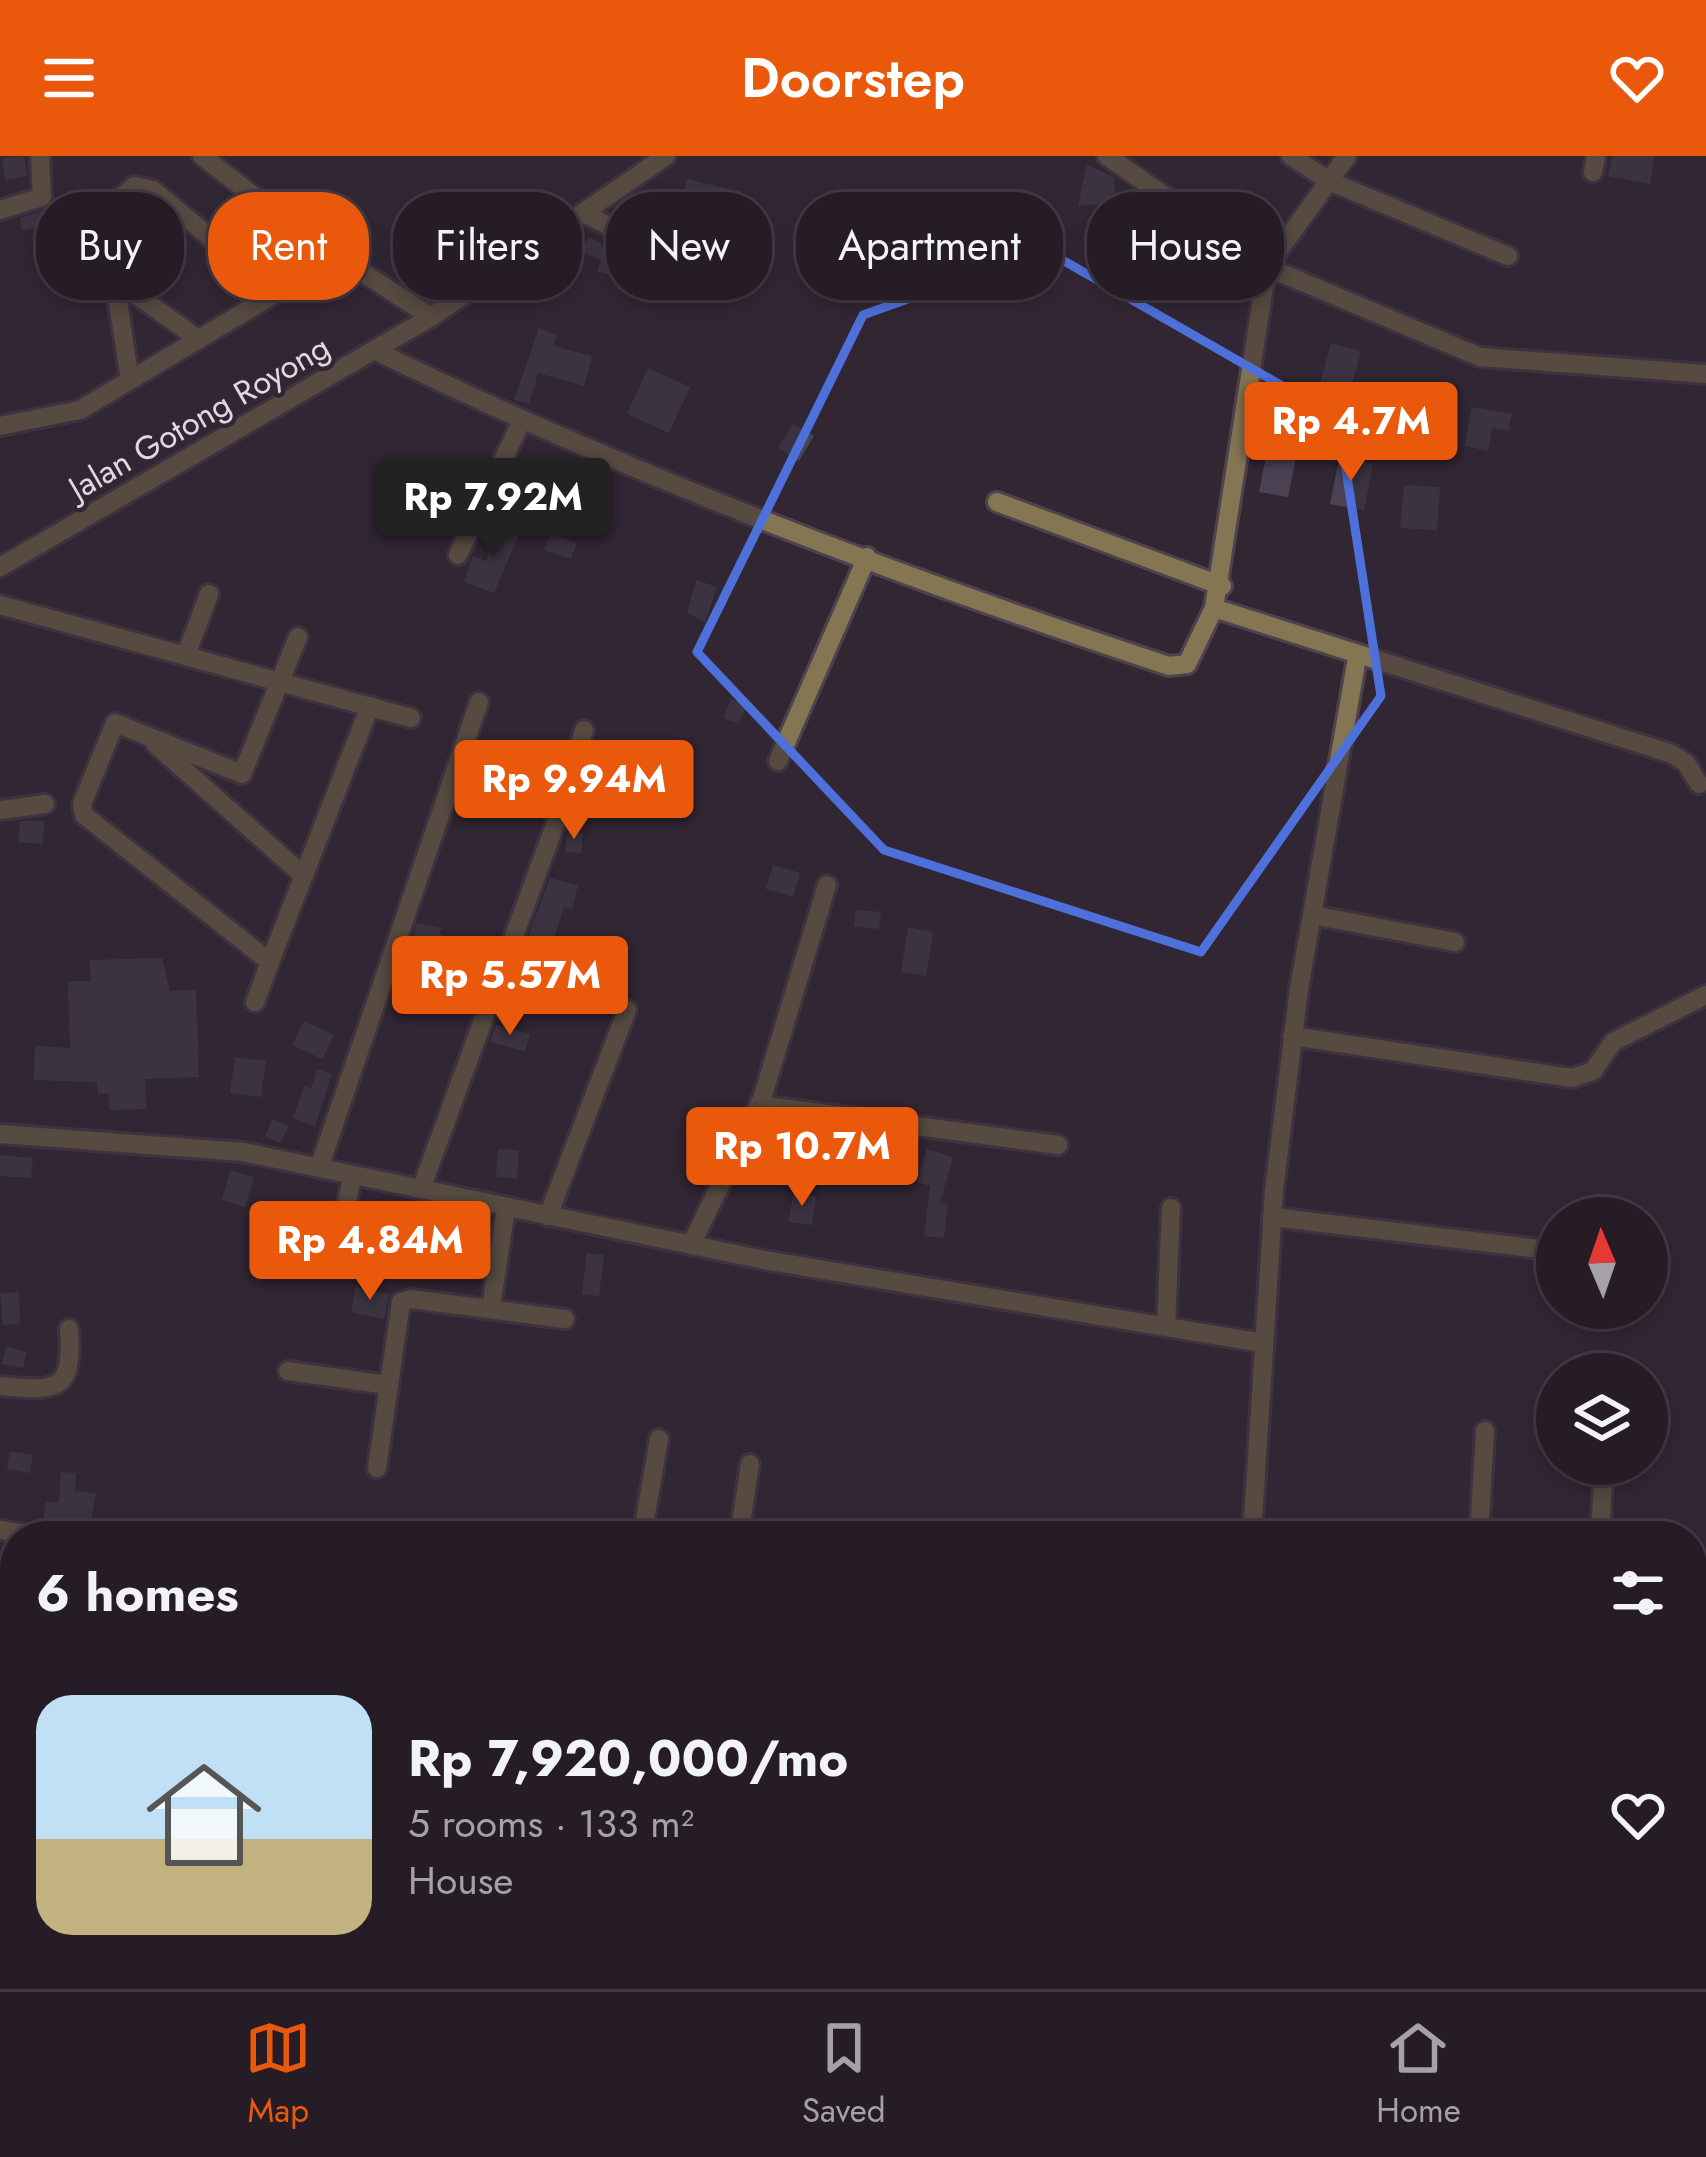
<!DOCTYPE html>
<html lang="en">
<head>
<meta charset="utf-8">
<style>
	body { margin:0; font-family:Jost,sans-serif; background:#2e252e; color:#f1f3f6; height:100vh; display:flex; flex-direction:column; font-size:45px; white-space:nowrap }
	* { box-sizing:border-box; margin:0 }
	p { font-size:39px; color:#a4a1a7 }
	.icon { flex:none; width:66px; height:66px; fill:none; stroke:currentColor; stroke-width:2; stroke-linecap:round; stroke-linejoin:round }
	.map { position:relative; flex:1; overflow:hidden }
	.panel { position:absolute; left:0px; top:1365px; width:1707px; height:468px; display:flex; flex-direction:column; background:#261c26; border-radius:48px 48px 0 0; box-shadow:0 6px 18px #0003,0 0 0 3px #423a43 }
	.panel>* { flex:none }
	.top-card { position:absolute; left:36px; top:36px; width:1635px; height:108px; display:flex; gap:24px }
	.needle { width:78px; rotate:358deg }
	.tools { position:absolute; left:1536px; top:1041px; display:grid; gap:24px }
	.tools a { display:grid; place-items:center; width:132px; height:132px; border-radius:50%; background:#261c26; box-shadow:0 6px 18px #0003,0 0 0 3px #423a43; font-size:60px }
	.price { position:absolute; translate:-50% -102px; padding:0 27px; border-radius:12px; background:#ea580c; color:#fff; font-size:39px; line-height:78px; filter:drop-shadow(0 3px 6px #0008) }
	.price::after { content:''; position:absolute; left:50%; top:72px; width:36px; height:27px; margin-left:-18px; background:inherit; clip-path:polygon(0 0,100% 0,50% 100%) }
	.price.selected { background:#222; color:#fff }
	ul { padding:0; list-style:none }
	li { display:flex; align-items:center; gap:36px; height:300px; padding:0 36px }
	li span { display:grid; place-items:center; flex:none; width:336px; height:240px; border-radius:36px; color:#555 }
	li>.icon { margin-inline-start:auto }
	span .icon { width:144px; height:144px; fill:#fffc; stroke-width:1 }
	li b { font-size:51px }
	h2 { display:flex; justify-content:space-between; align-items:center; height:144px; padding:0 36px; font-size:51px }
	.chip { padding:0 42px; border-radius:48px; background:#261c26; box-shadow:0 6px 18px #0003,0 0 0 3px #423a43; font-size:42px; line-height:108px }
	.chip.selected { background:#ea580c; color:#fff }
	header { display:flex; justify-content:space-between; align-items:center; height:156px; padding:0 36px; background:#ea580c; color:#fff; font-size:54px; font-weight:600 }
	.tab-bar { display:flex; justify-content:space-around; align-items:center; height:168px; border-top:3px solid #423a43; background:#261c26; font-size:33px; color:#a4a1a7 }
	.tab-bar a { display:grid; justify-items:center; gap:6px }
	.tab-bar .selected { color:#ea580c }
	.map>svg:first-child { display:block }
	.building { fill:#4b4354 }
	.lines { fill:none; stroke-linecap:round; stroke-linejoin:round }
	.minor-casing { stroke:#4e424f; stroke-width:24 }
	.minor { stroke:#847553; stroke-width:18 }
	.marked { fill:none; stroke:#4e70da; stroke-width:9; stroke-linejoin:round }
	.labels { text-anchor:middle; stroke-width:9; stroke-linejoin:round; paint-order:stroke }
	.street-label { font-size:33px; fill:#e0d8e1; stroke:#322633 }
</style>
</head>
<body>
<header><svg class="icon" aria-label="menu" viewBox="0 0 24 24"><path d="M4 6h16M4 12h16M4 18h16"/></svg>Doorstep<svg class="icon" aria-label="heart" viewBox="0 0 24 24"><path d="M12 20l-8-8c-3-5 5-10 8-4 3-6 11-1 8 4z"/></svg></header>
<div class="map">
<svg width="1706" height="1833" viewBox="0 0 1706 1833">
	<rect width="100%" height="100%" fill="#322633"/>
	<g class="building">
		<path d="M 24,0 L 27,20 L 5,24 L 2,3 Z"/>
		<path d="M 1612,0 L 1654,0 L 1650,28 L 1608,20 Z"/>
		<path d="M 1087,9 L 1114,21 L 1116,46 L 1078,50 Z"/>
		<path d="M 687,23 L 729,33 L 727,52 L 703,49 L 701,55 L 680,50 Z"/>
		<path d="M 45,54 L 47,70 L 22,74 L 20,62 Z"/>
		<path d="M 588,81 L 654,112 L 647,132 L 597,115 L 601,104 L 582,96 Z"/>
		<path d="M 539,172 L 557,179 L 553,190 L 592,200 L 584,230 L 538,217 L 529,248 L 514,244 Z"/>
		<path d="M 1331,187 L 1361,195 L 1349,240 L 1319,232 Z"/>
		<path d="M 648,212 L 690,231 L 669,277 L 627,258 Z"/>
		<path d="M 1472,251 L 1512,258 L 1508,275 L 1492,272 L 1488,295 L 1465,290 Z"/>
		<path d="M 793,268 L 814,280 L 799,305 L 778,292 Z"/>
		<path d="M 1267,296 L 1296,301 L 1288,341 L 1259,336 Z"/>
		<path d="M 1339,302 L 1373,308 L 1364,354 L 1330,348 Z"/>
		<path d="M 1404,329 L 1440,331 L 1437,374 L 1400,372 Z"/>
		<path d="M 499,367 L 521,374 L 494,437 L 464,426 L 473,400 L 486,405 Z"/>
		<path d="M 550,378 L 577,387 L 571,403 L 544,394 Z"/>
		<path d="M 696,424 L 717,431 L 705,466 L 687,457 Z"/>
		<path d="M 731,543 L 747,550 L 739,568 L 723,562 Z"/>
		<path d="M 20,665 L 44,665 L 43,688 L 18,686 Z"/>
		<path d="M 567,676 L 583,677 L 581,697 L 565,696 Z"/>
		<path d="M 773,709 L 800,717 L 793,741 L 766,733 Z"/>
		<path d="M 550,722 L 578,729 L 572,753 L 564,751 L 552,789 L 528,781 Z"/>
		<path d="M 856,754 L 881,756 L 879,773 L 854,770 Z"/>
		<path d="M 417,767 L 441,772 L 440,778 L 474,789 L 468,808 L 426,793 L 428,784 L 413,780 Z"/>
		<path d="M 908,771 L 933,776 L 926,820 L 901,816 Z"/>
		<path d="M 162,802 L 170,835 L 196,834 L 199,921 L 145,923 L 146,953 L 110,954 L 109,937 L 98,938 L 97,926 L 34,924 L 35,890 L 70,892 L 68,825 L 91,825 L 90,804 Z"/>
		<path d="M 518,809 L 544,814 L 539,838 L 511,832 Z"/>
		<path d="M 304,865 L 334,879 L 322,903 L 292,889 Z"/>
		<path d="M 496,869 L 530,878 L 525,895 L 490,886 Z"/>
		<path d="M 235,901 L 266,905 L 261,941 L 230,937 Z"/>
		<path d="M 317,913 L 332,918 L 315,970 L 293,962 L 304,930 L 311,933 Z"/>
		<path d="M 272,963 L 288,970 L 281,987 L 265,981 Z"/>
		<path d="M 498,993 L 519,994 L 517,1023 L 496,1021 Z"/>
		<path d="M 927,993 L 953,1001 L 940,1047 L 948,1048 L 944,1082 L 924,1080 L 930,1030 L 917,1026 Z"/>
		<path d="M 0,999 L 33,1002 L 31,1022 L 0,1020 Z"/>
		<path d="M 230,1014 L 254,1021 L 245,1051 L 222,1044 Z"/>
		<path d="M 794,1036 L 816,1041 L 812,1069 L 788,1066 Z"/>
		<path d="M 587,1097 L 604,1099 L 599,1140 L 582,1138 Z"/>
		<path d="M 356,1131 L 389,1138 L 384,1163 L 351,1156 Z"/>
		<path d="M 19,1136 L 20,1168 L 3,1169 L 0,1138 Z"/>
		<path d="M 6,1191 L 27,1196 L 23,1212 L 2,1208 Z"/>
		<path d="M 10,1295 L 33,1299 L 30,1317 L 7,1313 Z"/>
		<path d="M 61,1316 L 76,1317 L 75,1335 L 96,1338 L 89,1374 L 43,1368 L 46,1346 L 59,1347 Z"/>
	</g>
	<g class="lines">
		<defs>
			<g id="minor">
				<path d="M 202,0 L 302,77 L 431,161"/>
				<path d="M 1107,0 L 1267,111 L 1480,201 L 1706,218"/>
				<path d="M 1291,0 L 1329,25 L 1508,100"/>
				<path d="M 1347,0 L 1267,111 L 1214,452 L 1672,598 L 1686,607 L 1699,628"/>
				<path d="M 1593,16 L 1596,0"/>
				<path d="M 0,54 L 42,41 L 40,0"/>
				<path d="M 583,57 L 653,92"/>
				<path d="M 117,125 L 198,183"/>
				<path d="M 374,194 C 629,319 899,421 1169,510 L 1187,508 L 1214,452"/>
				<path d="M 130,224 L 104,56 L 134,30 L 153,34 L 276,136"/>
				<path d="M 0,270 L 80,254 L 338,100"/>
				<path d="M 997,346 L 1222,430"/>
				<path d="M 458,399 L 521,266"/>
				<path d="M 0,411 L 431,161 L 666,0"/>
				<path d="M 0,449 L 411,562"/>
				<path d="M 186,499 L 209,438"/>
				<path d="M 155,588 L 304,720"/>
				<path d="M 778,605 L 867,401"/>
				<path d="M 0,654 L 45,648"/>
				<path d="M 1312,759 L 1455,786"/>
				<path d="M 270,806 L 370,550"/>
				<path d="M 255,846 L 270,806 L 84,659 L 82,648 L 115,567 L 242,618 L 298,481"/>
				<path d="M 1292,880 L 1572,922 L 1593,915 L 1613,886 L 1706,839"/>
				<path d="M 760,949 L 1058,989"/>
				<path d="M 0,978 L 243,996 L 764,1104 L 1263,1187"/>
				<path d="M 319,1012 L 479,546"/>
				<path d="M 421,1033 L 563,647 L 584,574"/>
				<path d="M 548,1060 L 627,854"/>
				<path d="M 1272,1061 L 1557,1095"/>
				<path d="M 342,1074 L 352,1019"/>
				<path d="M 691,1089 L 762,943 L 827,729"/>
				<path d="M 491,1151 L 506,1052"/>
				<path d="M 1166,1171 L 1171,1052"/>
				<path d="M 288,1215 L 388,1229"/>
				<path d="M 0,1230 C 58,1235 73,1237 69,1173"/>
				<path d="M 377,1312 L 401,1146 L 411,1143 L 565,1163"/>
				<path d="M 0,1374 L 38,1380"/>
				<path d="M 642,1380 L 659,1283"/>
				<path d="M 739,1380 L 750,1308"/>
				<path d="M 1252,1380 L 1274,1035 L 1299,833 L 1357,502"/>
				<path d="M 1479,1380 L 1485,1275"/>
				<path d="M 1600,1380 L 1604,1308"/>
				<path d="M 0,1435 L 15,1436"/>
				<path d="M 0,1484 L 0,1500"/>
				<path d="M 1692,1592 L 1706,1594"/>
				<path d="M 0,1768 L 15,1771"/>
				<path d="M 183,1818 L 197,1823"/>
				<path d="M 1086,1818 L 1146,1833"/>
				<path d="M 699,1833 L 699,1818"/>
			</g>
		</defs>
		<use href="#minor" class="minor-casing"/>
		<use href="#minor" class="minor"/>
	</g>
	<path d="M0 0H1706V1833H0ZM 1045,94 L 1338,262 L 1381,540 L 1201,796 L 884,694 L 697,496 L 863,159 Z" fill="#322633" fill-opacity=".55" fill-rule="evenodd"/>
	<path class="marked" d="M 1045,94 L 1338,262 L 1381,540 L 1201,796 L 884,694 L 697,496 L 863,159 Z"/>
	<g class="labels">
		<g class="street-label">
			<text transform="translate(199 261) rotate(-30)" y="12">Jalan Gotong Royong</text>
		</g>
	</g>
</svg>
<div class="tools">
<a><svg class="needle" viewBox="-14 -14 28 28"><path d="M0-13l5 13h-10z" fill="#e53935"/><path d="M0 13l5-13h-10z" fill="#a4a1a7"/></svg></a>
<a><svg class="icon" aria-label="layers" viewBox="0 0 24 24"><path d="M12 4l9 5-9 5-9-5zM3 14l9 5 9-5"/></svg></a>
</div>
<b class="price" style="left:1351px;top:328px">Rp 4.7M</b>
<b class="price selected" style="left:493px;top:404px">Rp 7.92M</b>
<b class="price" style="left:574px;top:686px">Rp 9.94M</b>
<b class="price" style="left:510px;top:882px">Rp 5.57M</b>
<b class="price" style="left:802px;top:1053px">Rp 10.7M</b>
<b class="price" style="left:370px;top:1147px">Rp 4.84M</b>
<div class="top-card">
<a class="chip">Buy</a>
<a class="chip selected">Rent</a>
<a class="chip">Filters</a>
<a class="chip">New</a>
<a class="chip">Apartment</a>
<a class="chip">House</a>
</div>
<section class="panel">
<h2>6 homes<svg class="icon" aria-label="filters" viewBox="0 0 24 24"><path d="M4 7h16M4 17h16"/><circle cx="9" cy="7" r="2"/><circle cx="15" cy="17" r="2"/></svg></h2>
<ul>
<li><span style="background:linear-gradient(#bfe0f5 60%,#c2b280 0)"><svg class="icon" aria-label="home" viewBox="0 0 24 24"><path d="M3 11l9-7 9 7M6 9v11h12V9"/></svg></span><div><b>Rp 7,920,000/mo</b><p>5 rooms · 133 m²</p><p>House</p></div><svg class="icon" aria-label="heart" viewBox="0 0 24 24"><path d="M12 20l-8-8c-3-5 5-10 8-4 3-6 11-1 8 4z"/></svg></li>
</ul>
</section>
</div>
<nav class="tab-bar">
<a class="selected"><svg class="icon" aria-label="map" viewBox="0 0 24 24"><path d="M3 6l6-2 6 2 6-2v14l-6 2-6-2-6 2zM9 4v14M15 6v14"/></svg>Map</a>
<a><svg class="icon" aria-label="saved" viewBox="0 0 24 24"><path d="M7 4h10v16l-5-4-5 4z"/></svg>Saved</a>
<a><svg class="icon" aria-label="home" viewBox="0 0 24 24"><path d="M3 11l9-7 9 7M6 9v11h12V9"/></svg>Home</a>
</nav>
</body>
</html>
